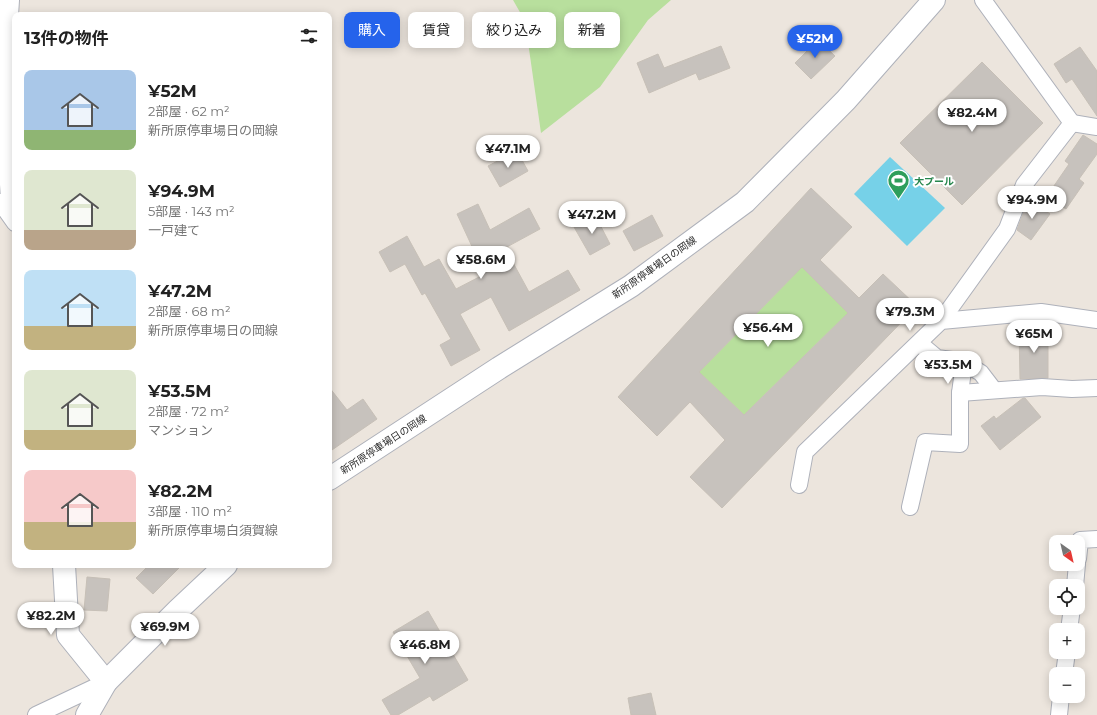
<!DOCTYPE html>
<html lang="ja">
<head>
<meta charset="utf-8">
<style>
	body { margin:0; font-family:Montserrat,"Noto Sans JP",sans-serif; background:#f2f2f2; color:#222; height:100vh; display:flex; flex-direction:column; font-size:15px; white-space:nowrap }
	* { box-sizing:border-box; margin:0 }
	p { font-size:13px; color:#767676 }
	.icon { flex:none; width:22px; height:22px; fill:none; stroke:currentColor; stroke-width:2; stroke-linecap:round; stroke-linejoin:round }
	.map { position:relative; flex:1; overflow:hidden }
	.sheet { position:absolute; left:12px; top:12px; width:320px; height:556px; display:flex; flex-direction:column; background:#fff; border-radius:8px; box-shadow:0 2px 10px #0003 }
	.sheet>* { flex:none }
	.hud { position:absolute; left:344px; top:12px; width:380px; height:36px; display:flex; gap:8px }
	.needle { width:26px; rotate:146deg }
	.controls { position:absolute; left:1049px; top:535px; display:grid; gap:8px }
	.controls a { display:grid; place-items:center; width:36px; height:36px; border-radius:8px; background:#fff; box-shadow:0 2px 10px #0003; font-size:20px }
	.price { position:absolute; translate:-50% -34px; padding:0 9px; border-radius:14px; background:#fff; color:#222; font-size:13px; line-height:26px; filter:drop-shadow(0 1px 2px #0008) }
	.price::after { content:''; position:absolute; left:50%; top:24px; width:12px; height:9px; margin-left:-6px; background:inherit; clip-path:polygon(0 0,100% 0,50% 100%) }
	.price.selected { background:#2563eb; color:#fff }
	ul { padding:0; list-style:none }
	li { display:flex; align-items:center; gap:12px; height:100px; padding:0 12px }
	li span { display:grid; place-items:center; flex:none; width:112px; height:80px; border-radius:8px; color:#555 }
	li>.icon { margin-inline-start:auto }
	span .icon { width:48px; height:48px; fill:#fffc; stroke-width:1 }
	li b { font-size:17px }
	h2 { display:flex; justify-content:space-between; align-items:center; height:48px; padding:0 12px; font-size:17px }
	.tag { padding:0 14px; border-radius:8px; background:#fff; box-shadow:0 2px 10px #0003; font-size:14px; line-height:36px }
	.tag.selected { background:#2563eb; color:#fff }
	.map>svg:first-child { display:block }
	.green { fill:#b8df9d }
	.water { fill:#76d1e8 }
	.building { fill:#c7c2bd; stroke:#c7c0b7; fill-rule:evenodd }
	.lines { fill:none; stroke-linecap:round; stroke-linejoin:round }
	.minor-casing { stroke:#aeb1ba; stroke-width:18 }
	.secondary-casing { stroke:#aeb1ba; stroke-width:24 }
	.minor { stroke:#fff; stroke-width:16 }
	.secondary { stroke:#fff; stroke-width:22 }
	.labels { text-anchor:middle; stroke-width:4; stroke-linejoin:round; paint-order:stroke }
	.leisure-label { font-size:10px; font-weight:bold; fill:#27864d; stroke:#fff; text-anchor:start }
	.street-label { font-size:10px; fill:#2b2b2b; stroke:#fff }
</style>
</head>
<body>
<div class="map">
<svg width="1097" height="715" viewBox="0 0 1097 715">
	<rect width="100%" height="100%" fill="#ece5dd"/>
	<g class="green">
		<path d="M 513,0 L 671,0 L 648,20 L 600,87 L 541,133 L 525,21 Z"/>
		<path d="M 802,267 L 848,313 L 744,415 L 699,372 Z"/>
	</g>
	<path class="water" d="M 890,157 L 945,208 L 907,246 L 854,194 Z"/>
	<g class="building">
		<path d="M 818,40 L 835,56 L 811,79 L 795,63 Z"/>
		<path d="M 721,46 L 730,68 L 699,80 L 696,73 L 649,93 L 637,63 L 658,54 L 664,68 Z"/>
		<path d="M 1080,47 L 1097,71 L 1097,116 L 1072,79 L 1066,83 L 1054,64 Z"/>
		<path d="M 982,62 L 1043,123 L 962,205 L 900,143 Z"/>
		<path d="M 1083,135 L 1097,144 L 1097,154 L 1079,179 L 1084,183 L 1066,209 L 1047,196 L 1069,164 L 1065,161 Z"/>
		<path d="M 517,151 L 528,171 L 500,187 L 488,166 Z"/>
		<path d="M 811,188 L 852,227 L 820,260 L 859,298 L 883,274 L 917,306 L 722,508 L 690,477 L 725,440 L 690,402 L 657,436 L 618,397 ZM 802,267 L 848,313 L 744,415 L 699,372 Z"/>
		<path d="M 1031,201 L 1050,214 L 1031,240 L 1017,230 L 1024,211 Z"/>
		<path d="M 478,204 L 490,230 L 529,208 L 540,229 L 505,248 L 529,292 L 568,270 L 580,290 L 509,331 L 491,297 L 460,314 L 480,350 L 451,366 L 440,345 L 451,339 L 425,293 L 422,295 L 405,264 L 390,272 L 379,252 L 407,236 L 424,267 L 439,259 L 456,289 L 483,275 L 478,267 L 481,266 L 457,214 Z"/>
		<path d="M 595,215 L 610,244 L 590,255 L 574,227 Z"/>
		<path d="M 652,215 L 663,236 L 634,251 L 623,231 Z"/>
		<path d="M 1048,329 L 1048,378 L 1020,379 L 1019,330 Z"/>
		<path d="M 329,387 L 347,410 L 363,399 L 377,419 L 329,452 Z"/>
		<path d="M 1023,398 L 1025,398 L 1041,417 L 1000,450 L 981,426 L 994,416 L 996,419 Z"/>
		<path d="M 149,565 L 182,565 L 153,594 L 136,578 Z"/>
		<path d="M 87,577 L 110,579 L 107,611 L 84,610 Z"/>
		<path d="M 428,611 L 468,680 L 433,701 L 430,696 L 398,715 L 391,715 L 382,700 L 420,678 L 393,632 Z"/>
		<path d="M 651,693 L 656,715 L 631,715 L 628,698 Z"/>
	</g>
	<g class="lines">
		<defs>
			<g id="minor">
				<path d="M 1072,123 L 1097,127"/>
				<path d="M 0,202 L 15,223"/>
				<path d="M 941,321 L 1007,229 L 1024,185 L 1072,123 L 983,0"/>
				<path d="M 919,343 L 937,358 L 959,361 L 973,368 L 981,373 L 994,390"/>
				<path d="M 960,393 L 964,363"/>
				<path d="M 799,485 L 805,452 L 941,321 L 1041,312 L 1097,320"/>
				<path d="M 910,507 L 925,442 L 960,444 L 960,393 L 1042,387 L 1072,389 L 1097,388"/>
				<path d="M 1078,559 L 1080,540 L 1097,539"/>
				<path d="M 1075,586 L 1077,564"/>
				<path d="M 1069,630 L 1072,608"/>
				<path d="M 1064,674 L 1067,652"/>
				<path d="M 36,715 L 106,682"/>
				<path d="M 1059,715 L 1061,696"/>
			</g>
			<g id="secondary">
				<path d="M 8,0 L 3,76 L 12,198 L 15,209"/>
				<path d="M 329,479 L 499,368 L 631,286 L 745,202 L 846,100 L 934,0"/>
				<path d="M 64,565 L 68,635 L 106,682"/>
				<path d="M 87,715 L 106,682 L 178,610 L 226,565"/>
			</g>
		</defs>
		<use href="#minor" class="minor-casing"/>
		<use href="#secondary" class="secondary-casing"/>
		<use href="#minor" class="minor"/>
		<use href="#secondary" class="secondary"/>
	</g>
	<defs>
		<symbol id="stadium-pin" viewBox="-11 -11 22 30"><path d="M0 17L-7.5 6A9.5 9.5 0 1 1 7.5 6Z" fill="#2e9e5b" stroke="#fff"/><path d="M0-5a6.5 5 0 1 0 0 10a6.5 5 0 1 0 0-10ZM-3.5-1.8h7v3.6h-7Z" fill="#fff"/></symbol>
	</defs>
	<g fill-rule="evenodd">
		<use href="#stadium-pin" x="886" y="168" width="25" height="34"/>
	</g>
	<g class="labels">
		<g class="leisure-label">
			<text x="914" y="185">大プール</text>
		</g>
		<g class="street-label">
			<text transform="translate(654 267) rotate(-35)" y="4">新所原停車場日の岡線</text>
			<text transform="translate(383 444) rotate(-33)" y="4">新所原停車場日の岡線</text>
		</g>
	</g>
</svg>
<div class="controls">
<a><svg class="needle" viewBox="-14 -14 28 28"><path d="M0-13l5 13h-10z" fill="#e53935"/><path d="M0 13l5-13h-10z" fill="#767676"/></svg></a>
<a><svg class="icon" aria-label="locate" viewBox="0 0 24 24"><circle cx="12" cy="12" r="6"/><path d="M12 2v4M12 18v4M2 12h4M18 12h4"/></svg></a>
<a>+</a>
<a>−</a>
</div>
<b class="price selected" style="left:815px;top:59px">¥52M</b>
<b class="price" style="left:972px;top:133px">¥82.4M</b>
<b class="price" style="left:508px;top:169px">¥47.1M</b>
<b class="price" style="left:1032px;top:220px">¥94.9M</b>
<b class="price" style="left:592px;top:235px">¥47.2M</b>
<b class="price" style="left:481px;top:280px">¥58.6M</b>
<b class="price" style="left:910px;top:332px">¥79.3M</b>
<b class="price" style="left:768px;top:348px">¥56.4M</b>
<b class="price" style="left:1034px;top:354px">¥65M</b>
<b class="price" style="left:948px;top:385px">¥53.5M</b>
<b class="price" style="left:51px;top:636px">¥82.2M</b>
<b class="price" style="left:165px;top:647px">¥69.9M</b>
<b class="price" style="left:425px;top:665px">¥46.8M</b>
<div class="hud">
<a class="tag selected">購入</a>
<a class="tag">賃貸</a>
<a class="tag">絞り込み</a>
<a class="tag">新着</a>
</div>
<section class="sheet">
<h2>13件の物件<svg class="icon" aria-label="filters" viewBox="0 0 24 24"><path d="M4 7h16M4 17h16"/><circle cx="9" cy="7" r="2"/><circle cx="15" cy="17" r="2"/></svg></h2>
<ul>
<li><span style="background:linear-gradient(#a9c7e8 75%,#8fb573 0)"><svg class="icon" aria-label="home" viewBox="0 0 24 24"><path d="M3 11l9-7 9 7M6 9v11h12V9"/></svg></span><div><b>¥52M</b><p>2部屋 · 62 m²</p><p>新所原停車場日の岡線</p></div></li>
<li><span style="background:linear-gradient(#dfe7d0 75%,#b9a48a 0)"><svg class="icon" aria-label="home" viewBox="0 0 24 24"><path d="M3 11l9-7 9 7M6 9v11h12V9"/></svg></span><div><b>¥94.9M</b><p>5部屋 · 143 m²</p><p>一戸建て</p></div></li>
<li><span style="background:linear-gradient(#bfe0f5 70%,#c2b280 0)"><svg class="icon" aria-label="home" viewBox="0 0 24 24"><path d="M3 11l9-7 9 7M6 9v11h12V9"/></svg></span><div><b>¥47.2M</b><p>2部屋 · 68 m²</p><p>新所原停車場日の岡線</p></div></li>
<li><span style="background:linear-gradient(#dfe7d0 75%,#c2b280 0)"><svg class="icon" aria-label="home" viewBox="0 0 24 24"><path d="M3 11l9-7 9 7M6 9v11h12V9"/></svg></span><div><b>¥53.5M</b><p>2部屋 · 72 m²</p><p>マンション</p></div></li>
<li><span style="background:linear-gradient(#f6c9c9 65%,#c2b280 0)"><svg class="icon" aria-label="home" viewBox="0 0 24 24"><path d="M3 11l9-7 9 7M6 9v11h12V9"/></svg></span><div><b>¥82.2M</b><p>3部屋 · 110 m²</p><p>新所原停車場白須賀線</p></div></li>
</ul>
</section>
</div>
</body>
</html>
